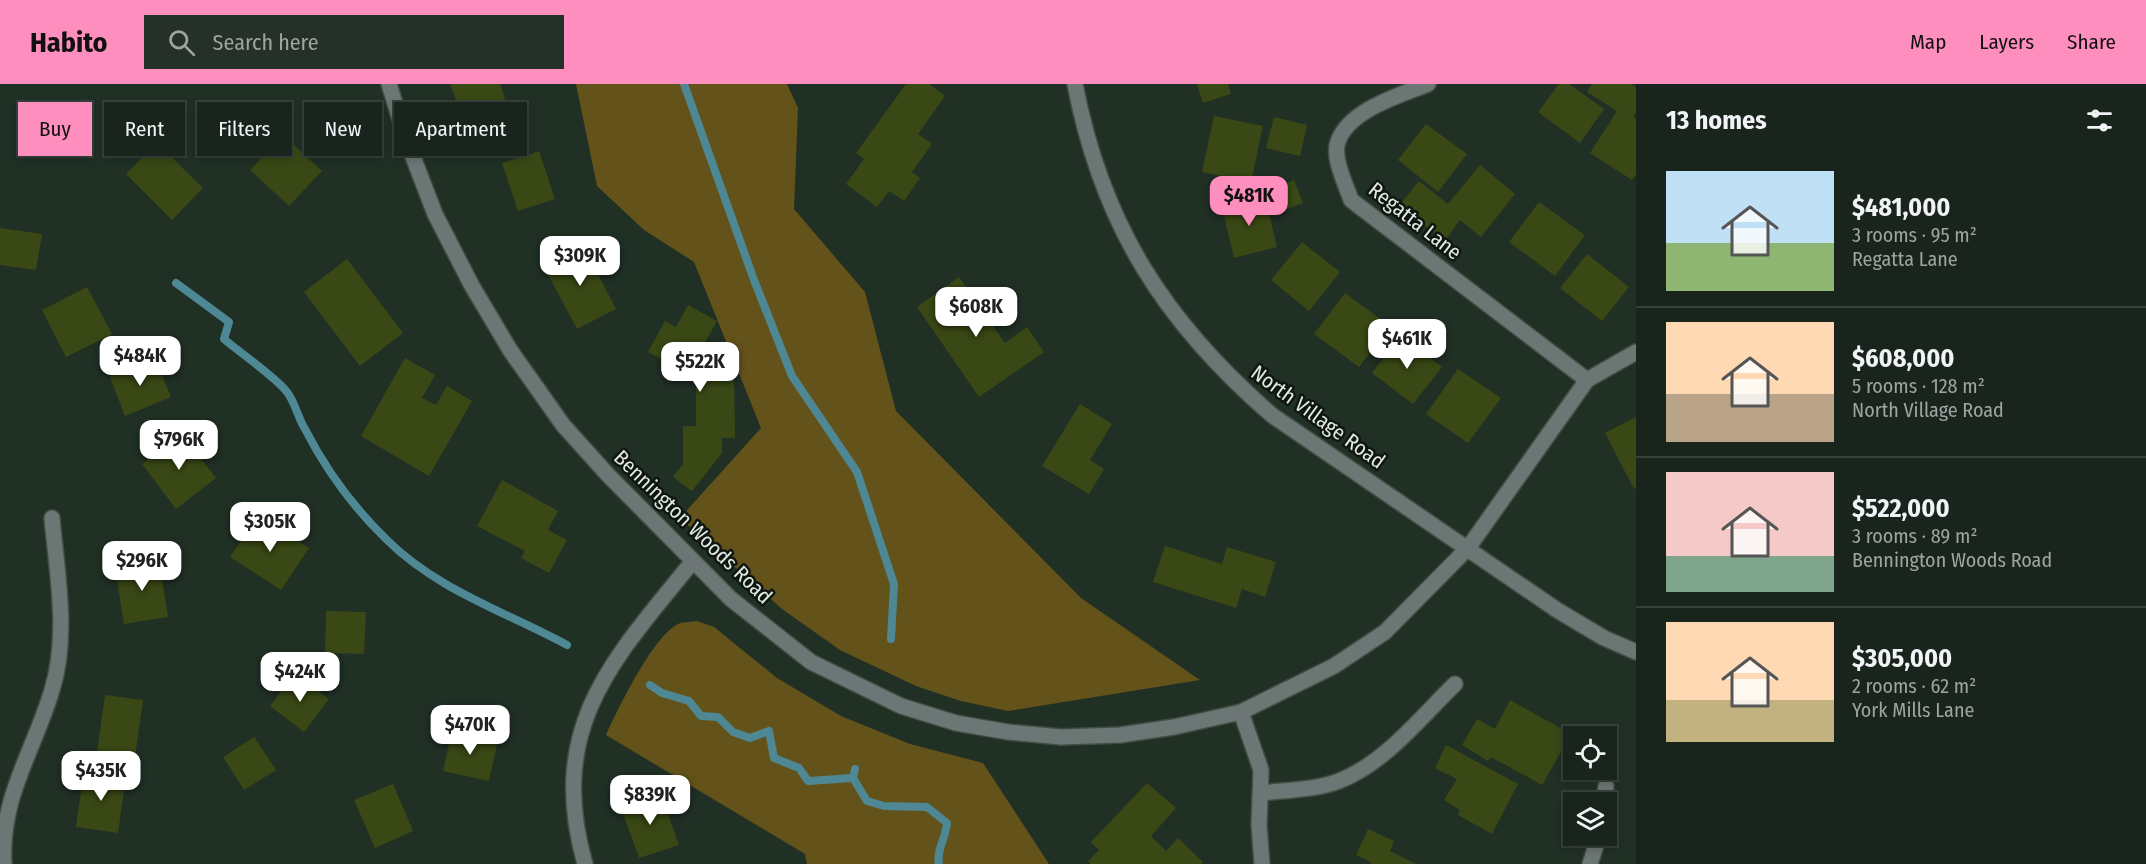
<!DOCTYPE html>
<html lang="en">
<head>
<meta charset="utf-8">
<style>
	body { margin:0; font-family:"Fira Sans Condensed",sans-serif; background:#253029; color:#f1f3f6; height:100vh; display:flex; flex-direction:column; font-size:22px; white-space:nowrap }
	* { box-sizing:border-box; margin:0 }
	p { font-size:20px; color:#9fa4a3 }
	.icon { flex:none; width:33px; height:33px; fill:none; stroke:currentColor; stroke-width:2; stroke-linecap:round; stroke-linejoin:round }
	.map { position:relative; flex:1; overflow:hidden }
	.panel { display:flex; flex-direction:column; background:#18241c; width:510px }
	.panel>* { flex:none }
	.top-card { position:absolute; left:18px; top:18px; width:570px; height:54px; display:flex; gap:12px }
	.controls { position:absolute; left:1563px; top:642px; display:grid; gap:12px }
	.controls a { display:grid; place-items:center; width:54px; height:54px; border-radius:0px; background:#18241c; box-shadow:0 3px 9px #0003,0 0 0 2px #36413b; font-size:30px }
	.price { position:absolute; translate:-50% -51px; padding:0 14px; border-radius:12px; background:#fff; color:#222; font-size:20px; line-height:39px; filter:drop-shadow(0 2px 3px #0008) }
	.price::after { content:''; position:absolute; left:50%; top:36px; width:18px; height:14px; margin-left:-9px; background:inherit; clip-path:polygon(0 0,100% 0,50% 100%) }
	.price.active { background:#fe8ebd; color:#111 }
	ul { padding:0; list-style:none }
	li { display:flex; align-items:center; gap:18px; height:150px; padding:0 30px }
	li+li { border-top:2px solid #36413b }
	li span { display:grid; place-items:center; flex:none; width:168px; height:120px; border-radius:0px; color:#555 }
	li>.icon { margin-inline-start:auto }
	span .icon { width:72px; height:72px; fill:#fffc; stroke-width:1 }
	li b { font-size:26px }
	h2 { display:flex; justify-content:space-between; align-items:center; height:72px; padding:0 30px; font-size:26px }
	.pill { padding:0 21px; border-radius:0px; background:#18241c; box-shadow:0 3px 9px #0003,0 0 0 2px #36413b; font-size:21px; line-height:54px }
	.pill.active { background:#fe8ebd; color:#111 }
	header { display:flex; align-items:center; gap:36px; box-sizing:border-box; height:84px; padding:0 30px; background:#fe8ebd; color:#111 }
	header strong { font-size:28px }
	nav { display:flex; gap:33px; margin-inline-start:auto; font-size:21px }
	.search { width:420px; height:54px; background:#253029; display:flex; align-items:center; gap:15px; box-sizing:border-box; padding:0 21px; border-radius:0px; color:#9fa4a3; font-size:22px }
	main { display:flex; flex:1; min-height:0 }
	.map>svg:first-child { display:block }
	.forest { fill:#635219 }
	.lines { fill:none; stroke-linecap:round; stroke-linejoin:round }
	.stream { stroke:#4d8894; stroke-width:8 }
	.building { fill:#394814 }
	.minor-casing { stroke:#3f4e43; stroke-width:18 }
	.minor { stroke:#6c7675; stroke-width:15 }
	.labels { text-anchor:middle; stroke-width:5; stroke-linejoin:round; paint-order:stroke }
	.street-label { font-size:21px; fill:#e0eae3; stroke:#0f1611 }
</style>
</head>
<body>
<header>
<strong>Habito</strong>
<div class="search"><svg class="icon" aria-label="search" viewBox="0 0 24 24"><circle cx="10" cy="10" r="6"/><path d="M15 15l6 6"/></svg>Search here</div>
<nav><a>Map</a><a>Layers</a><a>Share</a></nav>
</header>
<main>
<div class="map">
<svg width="1636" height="780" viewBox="0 0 1636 780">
	<rect width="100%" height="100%" fill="#203025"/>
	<g class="forest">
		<path d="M 576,0 L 787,0 L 798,24 L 794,125 L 865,208 L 896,327 L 1081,514 L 1200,596 L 1008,627 L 961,617 L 916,602 L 840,566 L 782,525 L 680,434 L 761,344 L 694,178 L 644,146 L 597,102 Z"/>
		<path d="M 697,537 L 714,543 L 777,594 L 841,632 L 910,660 L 983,679 L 1049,780 L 807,780 L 805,770 L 606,651 C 618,625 653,552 678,540 C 683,538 691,538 697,537 Z"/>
	</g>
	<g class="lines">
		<g class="stream">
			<path d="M 684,0 L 754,196 L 792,292 L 857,388 L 894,500 L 891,555"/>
			<path d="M 176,199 L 229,238 L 224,255 C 239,268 277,294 287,308 C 295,318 298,334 305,345 C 326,386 353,423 386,455 C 437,506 504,527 567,561"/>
			<path d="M 650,601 L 662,609 L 689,617 L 701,632 L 718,633 L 733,648 L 750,654 L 769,647 L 774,674 L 799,684 L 808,697 L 853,694"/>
			<path d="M 855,685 L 853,694 L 867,717 L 884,722 L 927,723 L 947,739 C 946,754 936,766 939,780"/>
		</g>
	</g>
	<g class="building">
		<path d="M 450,0 L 500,0 L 510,30 L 467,46 Z"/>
		<path d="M 906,0 L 929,0 L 945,12 L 918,50 L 932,60 L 912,88 L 920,94 L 904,117 L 889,107 L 877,123 L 846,100 L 864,75 L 856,69 Z"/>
		<path d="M 1197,0 L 1228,0 L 1231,10 L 1203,19 Z"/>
		<path d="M 1559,0 L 1569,0 L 1604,25 L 1580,59 L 1538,28 Z"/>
		<path d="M 1592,0 L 1632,0 L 1636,3 L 1636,29 L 1633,33 L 1636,35 L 1636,90 L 1632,96 L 1590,69 L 1617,27 L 1587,8 Z"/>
		<path d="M 1214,32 L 1263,42 L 1251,98 L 1202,88 Z"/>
		<path d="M 1274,33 L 1307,41 L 1300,72 L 1266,64 Z"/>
		<path d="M 1426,40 L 1467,70 L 1438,108 L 1398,76 Z"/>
		<path d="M 283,51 L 322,87 L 289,122 L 250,86 Z"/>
		<path d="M 157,59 L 203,104 L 172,136 L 126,90 Z"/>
		<path d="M 539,67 L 555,115 L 518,127 L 502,79 Z"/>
		<path d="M 1480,81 L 1515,110 L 1481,153 L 1460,136 L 1445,157 L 1399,122 L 1419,97 L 1448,120 Z"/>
		<path d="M 1294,96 L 1303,119 L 1279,128 L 1270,105 Z"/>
		<path d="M 1265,113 L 1277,163 L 1234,174 L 1222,123 Z"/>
		<path d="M 1539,118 L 1585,151 L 1555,192 L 1509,158 Z"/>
		<path d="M 0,144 L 42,150 L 36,186 L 0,181 Z"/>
		<path d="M 1302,158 L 1340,188 L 1309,227 L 1271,196 Z"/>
		<path d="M 583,161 L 616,225 L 577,245 L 543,181 Z"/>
		<path d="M 1587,170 L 1629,203 L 1602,237 L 1560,204 Z"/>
		<path d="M 347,175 L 403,249 L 360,282 L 304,208 Z"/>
		<path d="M 959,193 L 1005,259 L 1027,243 L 1044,268 L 979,313 L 917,223 Z"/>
		<path d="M 87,203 L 112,250 L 66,273 L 42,226 Z"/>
		<path d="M 1345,209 L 1390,242 L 1359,283 L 1314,250 Z"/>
		<path d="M 688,221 L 717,237 L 704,260 L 721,282 L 734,282 L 735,354 L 722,354 L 722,369 L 692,407 L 673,393 L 683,380 L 683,342 L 696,342 L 696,281 L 671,280 L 648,268 L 665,237 L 676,243 Z"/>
		<path d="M 1402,251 L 1442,283 L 1413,320 L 1372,289 Z"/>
		<path d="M 155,274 L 171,313 L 125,332 L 110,293 Z"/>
		<path d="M 405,274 L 435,291 L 422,314 L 436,321 L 447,302 L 472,317 L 429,392 L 361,352 Z"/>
		<path d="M 1458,285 L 1501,314 L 1468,359 L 1426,330 Z"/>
		<path d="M 1080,320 L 1112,340 L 1090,376 L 1104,385 L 1089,410 L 1042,382 Z"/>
		<path d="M 1636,333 L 1636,404 L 1634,405 L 1605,349 Z"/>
		<path d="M 182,350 L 216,394 L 176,425 L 142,380 Z"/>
		<path d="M 502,396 L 558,427 L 548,446 L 567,456 L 549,489 L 521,474 L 525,467 L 477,442 Z"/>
		<path d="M 258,431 L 309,464 L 281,506 L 230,473 Z"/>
		<path d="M 1165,462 L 1222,480 L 1227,463 L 1276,478 L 1265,513 L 1242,505 L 1236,524 L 1153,498 Z"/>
		<path d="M 159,476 L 168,533 L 124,540 L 115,483 Z"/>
		<path d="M 326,527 L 366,528 L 364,570 L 325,569 Z"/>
		<path d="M 295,590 L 329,615 L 304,648 L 270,622 Z"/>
		<path d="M 105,611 L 143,616 L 135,673 L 97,668 Z"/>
		<path d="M 1510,616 L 1571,650 L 1542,701 L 1491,673 L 1488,677 L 1462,661 L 1477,635 L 1495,645 Z"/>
		<path d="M 452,646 L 498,656 L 489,697 L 443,687 Z"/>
		<path d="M 254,653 L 276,686 L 244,706 L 223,673 Z"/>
		<path d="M 1446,661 L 1518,700 L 1492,750 L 1458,731 L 1460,726 L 1444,716 L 1457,695 L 1435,684 Z"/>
		<path d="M 84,686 L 126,692 L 118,749 L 76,743 Z"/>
		<path d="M 1147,699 L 1176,724 L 1151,752 L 1166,767 L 1178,754 L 1203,778 L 1201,780 L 1091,780 L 1088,777 L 1099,766 L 1091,758 Z"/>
		<path d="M 393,700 L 413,747 L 375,764 L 354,716 Z"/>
		<path d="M 661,710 L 679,761 L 639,774 L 621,724 Z"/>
		<path d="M 1368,745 L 1394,757 L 1390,767 L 1416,780 L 1370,780 L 1371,778 L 1356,771 Z"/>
	</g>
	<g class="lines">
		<defs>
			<g id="minor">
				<path d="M 389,0 L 405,52 L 435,130 L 472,202 L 510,266 L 563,341 L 608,391 L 731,515 L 811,578 L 901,622 L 956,639 L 1008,648 L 1061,653 L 1120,651 L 1174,643 L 1241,628 L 1334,582 L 1385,548 L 1468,464 L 1587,296"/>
				<path d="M 1075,0 C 1102,141 1165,239 1273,332 L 1557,526 L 1604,554 L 1636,568"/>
				<path d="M 1428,0 C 1400,11 1345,27 1337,61 C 1334,77 1346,101 1351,116 L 1587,296 L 1636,268"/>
				<path d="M 1241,628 L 1261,686 L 1259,741 L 1262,780"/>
				<path d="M 1262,709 C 1287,706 1315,706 1339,697 C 1385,679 1420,634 1455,600"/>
				<path d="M 1604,718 L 1606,702"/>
				<path d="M 4,780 C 0,713 34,667 52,606 C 69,551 57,490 52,434"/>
				<path d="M 585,780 C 546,642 613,576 693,477"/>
				<path d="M 1590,780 L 1599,752"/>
			</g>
		</defs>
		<use href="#minor" class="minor-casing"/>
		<use href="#minor" class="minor"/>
	</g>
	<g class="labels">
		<g class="street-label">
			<text transform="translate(1415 137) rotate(38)" y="7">Regatta Lane</text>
			<text transform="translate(1318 333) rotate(36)" y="7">North Village Road</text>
			<text transform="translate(693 443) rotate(44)" y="7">Bennington Woods Road</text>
		</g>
	</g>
</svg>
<div class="controls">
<a><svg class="icon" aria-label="locate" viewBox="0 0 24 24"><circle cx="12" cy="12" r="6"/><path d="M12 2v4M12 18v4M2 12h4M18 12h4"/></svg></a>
<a><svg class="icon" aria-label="layers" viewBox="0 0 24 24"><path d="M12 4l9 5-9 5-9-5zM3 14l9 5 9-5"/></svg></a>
</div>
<b class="price active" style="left:1249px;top:143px">$481K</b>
<b class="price" style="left:580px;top:203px">$309K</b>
<b class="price" style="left:976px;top:254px">$608K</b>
<b class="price" style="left:1407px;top:286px">$461K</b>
<b class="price" style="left:140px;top:303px">$484K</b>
<b class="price" style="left:700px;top:309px">$522K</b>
<b class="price" style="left:179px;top:387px">$796K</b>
<b class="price" style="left:270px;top:469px">$305K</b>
<b class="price" style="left:142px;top:508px">$296K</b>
<b class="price" style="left:300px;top:619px">$424K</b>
<b class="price" style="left:470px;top:672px">$470K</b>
<b class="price" style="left:101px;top:718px">$435K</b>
<b class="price" style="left:650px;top:742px">$839K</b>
<div class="top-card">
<a class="pill active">Buy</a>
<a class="pill">Rent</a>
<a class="pill">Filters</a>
<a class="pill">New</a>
<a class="pill">Apartment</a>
</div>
</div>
<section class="panel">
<h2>13 homes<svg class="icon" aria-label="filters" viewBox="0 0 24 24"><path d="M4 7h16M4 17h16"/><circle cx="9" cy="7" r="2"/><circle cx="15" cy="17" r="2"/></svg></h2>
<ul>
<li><span style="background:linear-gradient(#bfe0f5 60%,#8fb573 0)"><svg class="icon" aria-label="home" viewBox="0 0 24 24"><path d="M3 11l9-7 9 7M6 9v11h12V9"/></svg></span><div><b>$481,000</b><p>3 rooms · 95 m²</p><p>Regatta Lane</p></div></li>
<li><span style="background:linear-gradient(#ffd9b3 60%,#b9a48a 0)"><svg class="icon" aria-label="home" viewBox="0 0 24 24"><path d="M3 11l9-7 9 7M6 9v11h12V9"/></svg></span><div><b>$608,000</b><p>5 rooms · 128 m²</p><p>North Village Road</p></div></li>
<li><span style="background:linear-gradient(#f6c9c9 70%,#7fa58c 0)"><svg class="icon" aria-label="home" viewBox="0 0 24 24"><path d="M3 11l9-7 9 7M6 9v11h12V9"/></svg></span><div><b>$522,000</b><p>3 rooms · 89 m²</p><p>Bennington Woods Road</p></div></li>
<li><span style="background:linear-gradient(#ffd9b3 65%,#c2b280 0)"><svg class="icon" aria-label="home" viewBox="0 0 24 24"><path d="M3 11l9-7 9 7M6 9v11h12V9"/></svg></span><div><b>$305,000</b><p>2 rooms · 62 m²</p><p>York Mills Lane</p></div></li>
</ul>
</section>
</main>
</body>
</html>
